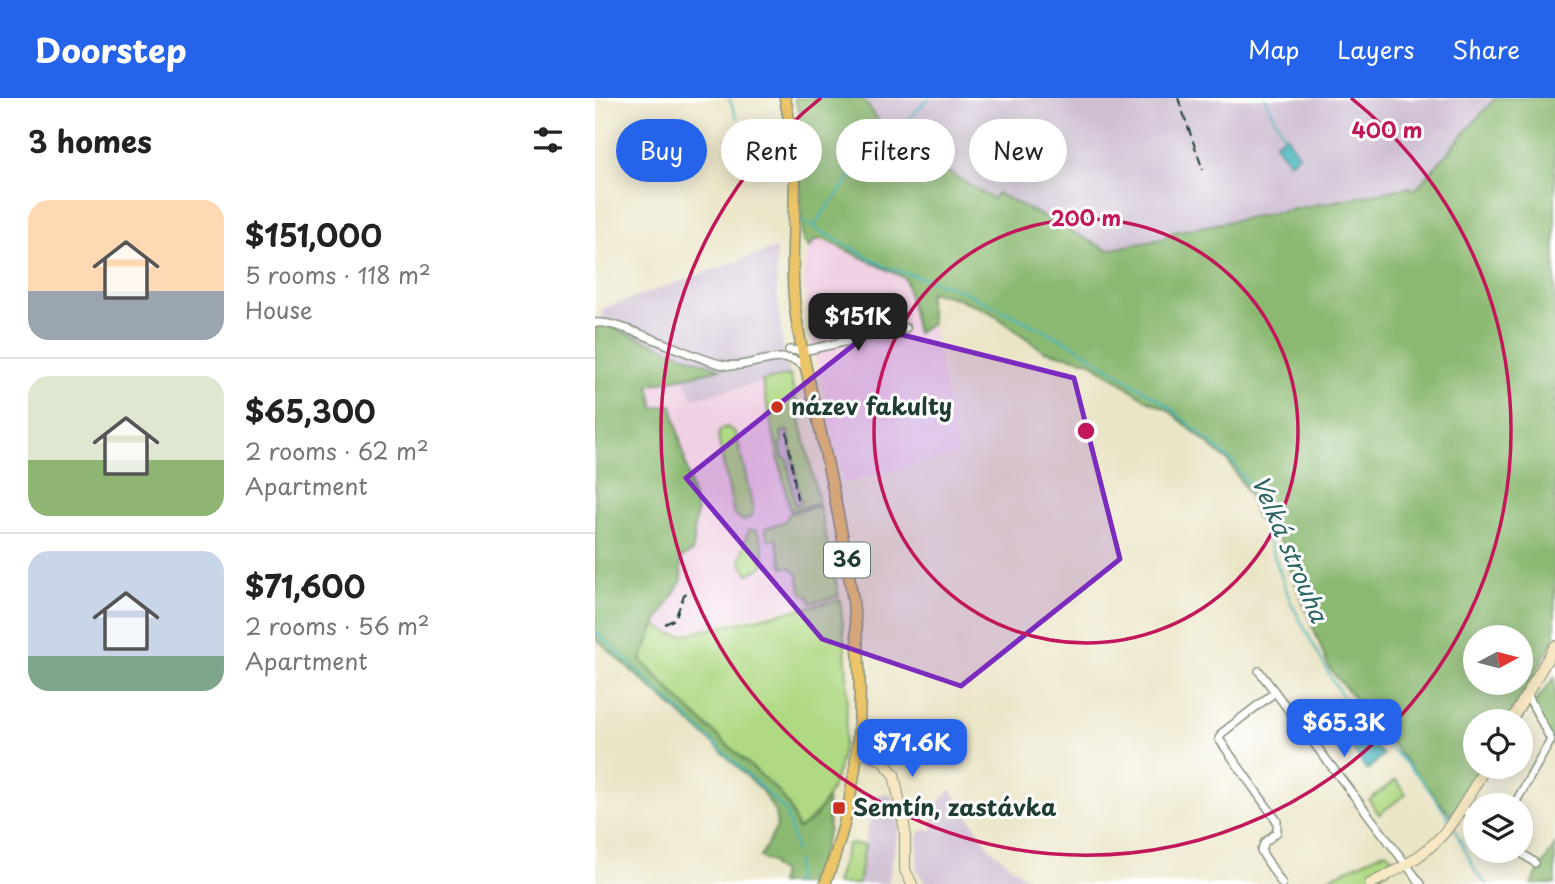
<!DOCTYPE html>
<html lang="en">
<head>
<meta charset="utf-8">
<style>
	body { margin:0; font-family:"Playpen Sans",sans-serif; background:#f6f6f6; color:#222; height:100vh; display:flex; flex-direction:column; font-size:26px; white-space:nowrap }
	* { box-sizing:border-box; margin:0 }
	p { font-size:23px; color:#767676 }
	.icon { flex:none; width:38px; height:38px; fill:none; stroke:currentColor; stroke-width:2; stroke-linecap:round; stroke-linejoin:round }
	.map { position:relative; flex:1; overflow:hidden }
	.side { display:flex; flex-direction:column; background:#fff; width:595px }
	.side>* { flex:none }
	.hud { position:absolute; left:21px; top:21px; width:665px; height:63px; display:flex; gap:14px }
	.needle { width:46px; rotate:83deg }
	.tools { position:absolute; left:868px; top:527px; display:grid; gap:14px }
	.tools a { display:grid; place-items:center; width:70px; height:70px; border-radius:50%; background:#fff; box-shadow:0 4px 18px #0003; font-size:35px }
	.price { position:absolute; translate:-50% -60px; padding:0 16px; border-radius:14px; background:#2563eb; color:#fff; font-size:23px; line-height:46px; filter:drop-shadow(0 2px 4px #0008) }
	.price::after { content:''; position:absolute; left:50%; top:42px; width:21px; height:16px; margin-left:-10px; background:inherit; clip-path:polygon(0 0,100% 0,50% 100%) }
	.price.selected { background:#222; color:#fff }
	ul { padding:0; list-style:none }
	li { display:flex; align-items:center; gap:21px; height:175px; padding:0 28px }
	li+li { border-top:2px solid #e0e0e0 }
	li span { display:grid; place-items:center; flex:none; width:196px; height:140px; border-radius:21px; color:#555 }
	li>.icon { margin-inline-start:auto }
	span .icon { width:84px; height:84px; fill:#fffc; stroke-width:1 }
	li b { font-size:30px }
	h2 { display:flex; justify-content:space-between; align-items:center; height:84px; padding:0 28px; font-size:30px }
	.chip { padding:0 24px; border-radius:32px; background:#fff; box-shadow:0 4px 18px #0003; font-size:24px; line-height:63px }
	.chip.selected { background:#2563eb; color:#fff }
	header { display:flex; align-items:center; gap:42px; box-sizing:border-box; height:98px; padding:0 35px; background:#2563eb; color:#fff }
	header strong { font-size:33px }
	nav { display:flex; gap:38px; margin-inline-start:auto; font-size:24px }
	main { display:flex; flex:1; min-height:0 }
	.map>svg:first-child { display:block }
	.built { fill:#f0d0e4 }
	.industrial { fill:#cebed1 }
	.green { fill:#b0d984; stroke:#688b5c; stroke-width:2; fill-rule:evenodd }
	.forest { fill:#8cb972; stroke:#567b53; stroke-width:2; fill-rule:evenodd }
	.water { fill:#45b5bb; stroke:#327978; stroke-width:2 }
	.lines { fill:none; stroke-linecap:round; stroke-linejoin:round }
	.stream { stroke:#45b5bb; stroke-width:2 }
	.street-casing { stroke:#85917e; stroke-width:10 }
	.secondary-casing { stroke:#85917e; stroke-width:12 }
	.primary-casing { stroke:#85917e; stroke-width:13 }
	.street { stroke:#fff; stroke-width:7 }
	.secondary { stroke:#f7e8c3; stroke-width:10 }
	.primary { stroke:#ecc569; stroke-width:10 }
	.rail { stroke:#1f3d34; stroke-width:2; stroke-dasharray:10 5; stroke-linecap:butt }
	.marked { fill:#7b2cbf; fill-opacity:0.2; stroke:#7b2cbf; stroke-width:5; stroke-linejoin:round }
	.ring { fill:none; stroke:#c2185b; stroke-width:3.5 }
	.poi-dot { fill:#c8321e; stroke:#fff; stroke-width:2.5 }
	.labels { text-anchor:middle; stroke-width:6; stroke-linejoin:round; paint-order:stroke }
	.shield { fill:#fff; stroke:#627771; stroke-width:2 }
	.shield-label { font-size:21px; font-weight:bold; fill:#1f3d34 }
	.poi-label { font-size:23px; font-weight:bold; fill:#1f3d34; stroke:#fff; text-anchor:start }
	.water-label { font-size:24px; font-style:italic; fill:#2c6763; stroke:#fff }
	.centre { fill:#c2185b; stroke:#fff; stroke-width:3.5 }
	.ring-label { font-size:21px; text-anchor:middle; font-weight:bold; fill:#c2185b; stroke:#fff; stroke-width:6; stroke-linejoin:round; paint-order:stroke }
</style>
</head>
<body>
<header>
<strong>Doorstep</strong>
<nav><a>Map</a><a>Layers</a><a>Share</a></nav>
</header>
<main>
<section class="side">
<h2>3 homes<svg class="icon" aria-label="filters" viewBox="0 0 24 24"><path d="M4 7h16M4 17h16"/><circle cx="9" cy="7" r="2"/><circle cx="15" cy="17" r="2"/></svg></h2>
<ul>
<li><span style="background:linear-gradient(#ffd9b3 65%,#9aa5b1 0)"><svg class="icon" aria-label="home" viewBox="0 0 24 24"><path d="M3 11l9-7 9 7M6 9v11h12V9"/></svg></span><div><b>$151,000</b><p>5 rooms · 118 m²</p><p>House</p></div></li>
<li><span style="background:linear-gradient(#dfe7d0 60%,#8fb573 0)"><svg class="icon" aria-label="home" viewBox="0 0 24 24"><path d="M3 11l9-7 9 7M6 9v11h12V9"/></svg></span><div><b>$65,300</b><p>2 rooms · 62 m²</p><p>Apartment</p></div></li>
<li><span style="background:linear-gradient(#c9d6e8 75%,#7fa58c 0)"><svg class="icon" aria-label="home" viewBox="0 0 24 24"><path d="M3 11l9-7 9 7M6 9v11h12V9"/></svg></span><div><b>$71,600</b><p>2 rooms · 56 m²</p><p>Apartment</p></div></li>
</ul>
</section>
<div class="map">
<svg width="960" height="786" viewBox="0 0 960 786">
	<rect width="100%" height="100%" fill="#fff"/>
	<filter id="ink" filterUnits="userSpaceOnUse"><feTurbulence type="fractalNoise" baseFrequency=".0143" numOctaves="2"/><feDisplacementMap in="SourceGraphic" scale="14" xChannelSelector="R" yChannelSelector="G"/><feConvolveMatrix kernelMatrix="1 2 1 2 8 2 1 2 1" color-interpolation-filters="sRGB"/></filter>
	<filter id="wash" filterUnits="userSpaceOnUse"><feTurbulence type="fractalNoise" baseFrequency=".00686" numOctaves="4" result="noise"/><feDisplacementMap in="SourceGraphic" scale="28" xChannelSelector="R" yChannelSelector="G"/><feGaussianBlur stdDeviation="1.57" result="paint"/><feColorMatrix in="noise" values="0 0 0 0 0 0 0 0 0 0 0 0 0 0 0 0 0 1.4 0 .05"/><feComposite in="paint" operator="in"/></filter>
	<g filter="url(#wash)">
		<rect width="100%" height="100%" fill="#ebe5c7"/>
		<g class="built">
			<path d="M 228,141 L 311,180 L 322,234 L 337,225 L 363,357 L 248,385 L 217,245 L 209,187 L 210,159 L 220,142 Z"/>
			<path d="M 0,230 L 100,263 L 133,291 L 195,277 L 244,498 L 76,536 L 55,545 Z"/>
		</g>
		<g class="industrial">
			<path d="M 267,0 L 900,0 L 819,92 L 815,89 L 579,134 L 567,141 L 512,152 L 403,95 L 398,101 L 297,41 Z"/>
			<path d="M 181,150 L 182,192 L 188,250 L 195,277 L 98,300 L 89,278 L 100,263 L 8,226 L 6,211 Z"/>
			<path d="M 193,333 L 206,406 L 200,407 L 192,362 L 188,360 L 185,345 L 186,334 Z"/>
			<path d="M 356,692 L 395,750 L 438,786 L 331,786 L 322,773 L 323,738 L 328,732 L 337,731 L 339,709 Z"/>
			<path d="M 294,696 L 300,702 L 304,727 L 293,786 L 263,786 L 278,703 L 281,697 Z"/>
		</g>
		<g class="green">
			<path d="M 195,277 L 224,406 L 195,412 L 167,283 ZM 193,333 L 206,405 L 200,407 L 192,361 L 188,360 L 185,345 L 188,344 L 186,334 Z"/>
			<path d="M 132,329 L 141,335 L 158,411 L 157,418 L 149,423 L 139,416 L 123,339 L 125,332 Z"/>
			<path d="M 224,408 L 244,498 L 216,505 L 214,499 L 207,495 L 202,475 L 195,469 L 188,470 L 181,441 L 173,441 L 170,431 L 190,423 L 195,415 Z"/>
			<path d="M 153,432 L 161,432 C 167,441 172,459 167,469 L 153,476 L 145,464 Z"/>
			<path d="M 245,502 C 253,568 267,691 203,731 L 194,708 L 184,694 L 91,609 L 46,562 L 60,527 L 76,536 L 88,537 Z"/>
			<path d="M 801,682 L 811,696 L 784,716 L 774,702 Z"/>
			<path d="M 253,746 L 270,747 L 263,786 L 241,786 Z"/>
			<path d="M 791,753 L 797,759 L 793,773 L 766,786 L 721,786 Z"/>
		</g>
		<g class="forest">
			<path d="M 199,0 L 267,0 L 297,41 L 398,101 L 402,95 L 512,152 L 567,141 L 579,134 L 815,89 L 820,92 L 900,0 L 960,0 L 960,539 L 913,623 L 880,623 L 880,668 L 886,669 L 856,718 L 734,570 L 681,434 L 662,422 L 654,396 L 633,363 L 572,311 L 552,302 L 494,263 L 449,253 L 395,214 L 362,200 L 335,194 L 333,202 L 337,225 L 322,235 L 310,180 L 228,141 L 220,142 L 214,150 L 207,141 L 204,53 L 208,52 L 205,17 ZM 880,539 L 926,539 L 926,584 L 880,584 Z"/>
			<path d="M 8,226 L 125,271 L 54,287 L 59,310 L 77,307 L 102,416 C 96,429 102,441 97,454 L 85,461 L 87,482 L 60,527 L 46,562 L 91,609 L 184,694 L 194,708 L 203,731 L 218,722 L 232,700 L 234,730 L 219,786 L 184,786 L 187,775 L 178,769 L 178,765 L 165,759 L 182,729 L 180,713 L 166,692 L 118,645 L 0,540 L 0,230 Z"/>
			<path d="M 960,579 L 960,649 L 935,610 Z"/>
			<path d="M 960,747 L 960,786 L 936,786 Z"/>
		</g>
		<g class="water">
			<path d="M 691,37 L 704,57 L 694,64 L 680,45 Z"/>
			<path d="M 761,628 L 788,657 L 772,673 L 750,639 Z"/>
		</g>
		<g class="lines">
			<g class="stream">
				<path d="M 134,0 L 142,20"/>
				<path d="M 670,0 L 689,38"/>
				<path d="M 262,73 L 334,0"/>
				<path d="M 191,113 L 193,114"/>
				<path d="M 204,121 L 291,169 L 363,191 L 475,245 L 569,305 L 637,363 L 654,388 L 696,505 L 737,582 L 754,608 L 827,682 L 855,722"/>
				<path d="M 219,127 L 257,78"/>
				<path d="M 0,533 L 191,713 L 201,753"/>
				<path d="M 859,730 L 882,776 L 892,786"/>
				<path d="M 200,786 L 202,763"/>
			</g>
		</g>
	</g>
	<g filter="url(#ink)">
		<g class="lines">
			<defs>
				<g id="street">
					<path d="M 0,225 C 24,221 97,261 129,267 C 154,272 187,248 209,268"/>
					<path d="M 194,252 L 208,253 L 311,230"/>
					<path d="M 664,573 L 826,786"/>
					<path d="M 680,594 L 627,635 L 624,641 L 682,723 L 682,734 L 670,744 L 666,753 L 687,786"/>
					<path d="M 919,707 L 956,642 L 932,596"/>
					<path d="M 867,710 L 880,720"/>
					<path d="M 922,752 L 940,765"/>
				</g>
				<g id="secondary">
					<path d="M 916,623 L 960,548"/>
					<path d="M 262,655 L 286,661 L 299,676 L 310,732 L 310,772 L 317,786"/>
					<path d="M 775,786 C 846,751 853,735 891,668"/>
				</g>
				<path id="primary" d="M 190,0 C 195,26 200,52 200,78 C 200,123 195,166 200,210 C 205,252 217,294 226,335 C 260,494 291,627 230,786"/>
			</defs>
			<use href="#street" class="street-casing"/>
			<use href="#secondary" class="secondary-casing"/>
			<use href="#primary" class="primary-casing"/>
			<use href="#street" class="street"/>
			<use href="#secondary" class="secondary"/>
			<use href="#primary" class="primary"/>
			<g class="rail">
				<path d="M 583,0 L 608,72"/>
				<path d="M 192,334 L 202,401"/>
				<path d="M 70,526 L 80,521 L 89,497 L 96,492"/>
			</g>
		</g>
	</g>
	<path class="marked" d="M 280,230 L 479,280 L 525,461 L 366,588 L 227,541 L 91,380 Z"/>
	<g class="ring">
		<circle cx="491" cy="333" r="212"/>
		<path d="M756 0A425 425 0 1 1 226 0"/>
	</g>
	<g class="poi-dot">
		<circle cx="182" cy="309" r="7"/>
		<rect x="237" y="703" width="14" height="14" rx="3.5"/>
	</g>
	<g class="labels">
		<rect class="shield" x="229" y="444.5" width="46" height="35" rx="5"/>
		<g class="shield-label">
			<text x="252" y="469">36</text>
		</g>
		<g class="poi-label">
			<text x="196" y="317">název fakulty</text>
			<text x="258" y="718">Semtín, zastávka</text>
		</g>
		<g class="water-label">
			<text transform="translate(694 451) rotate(67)" y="8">Velká strouha</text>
		</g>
	</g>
	<circle cx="491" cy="333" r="10" class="centre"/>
	<g class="ring-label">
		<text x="792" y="40">400 m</text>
		<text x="491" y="128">200 m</text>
	</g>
</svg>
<div class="tools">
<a><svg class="needle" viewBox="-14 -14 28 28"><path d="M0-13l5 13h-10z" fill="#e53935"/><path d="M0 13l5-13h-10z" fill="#767676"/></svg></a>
<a><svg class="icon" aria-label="locate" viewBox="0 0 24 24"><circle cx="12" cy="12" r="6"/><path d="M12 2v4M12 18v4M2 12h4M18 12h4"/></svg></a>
<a><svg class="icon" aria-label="layers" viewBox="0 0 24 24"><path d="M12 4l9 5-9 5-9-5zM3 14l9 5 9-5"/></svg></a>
</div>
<b class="price selected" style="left:263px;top:255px">$151K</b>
<b class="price" style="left:749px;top:661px">$65.3K</b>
<b class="price" style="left:317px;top:681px">$71.6K</b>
<div class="hud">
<a class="chip selected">Buy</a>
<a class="chip">Rent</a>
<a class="chip">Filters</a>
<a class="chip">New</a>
</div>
</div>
</main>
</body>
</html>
